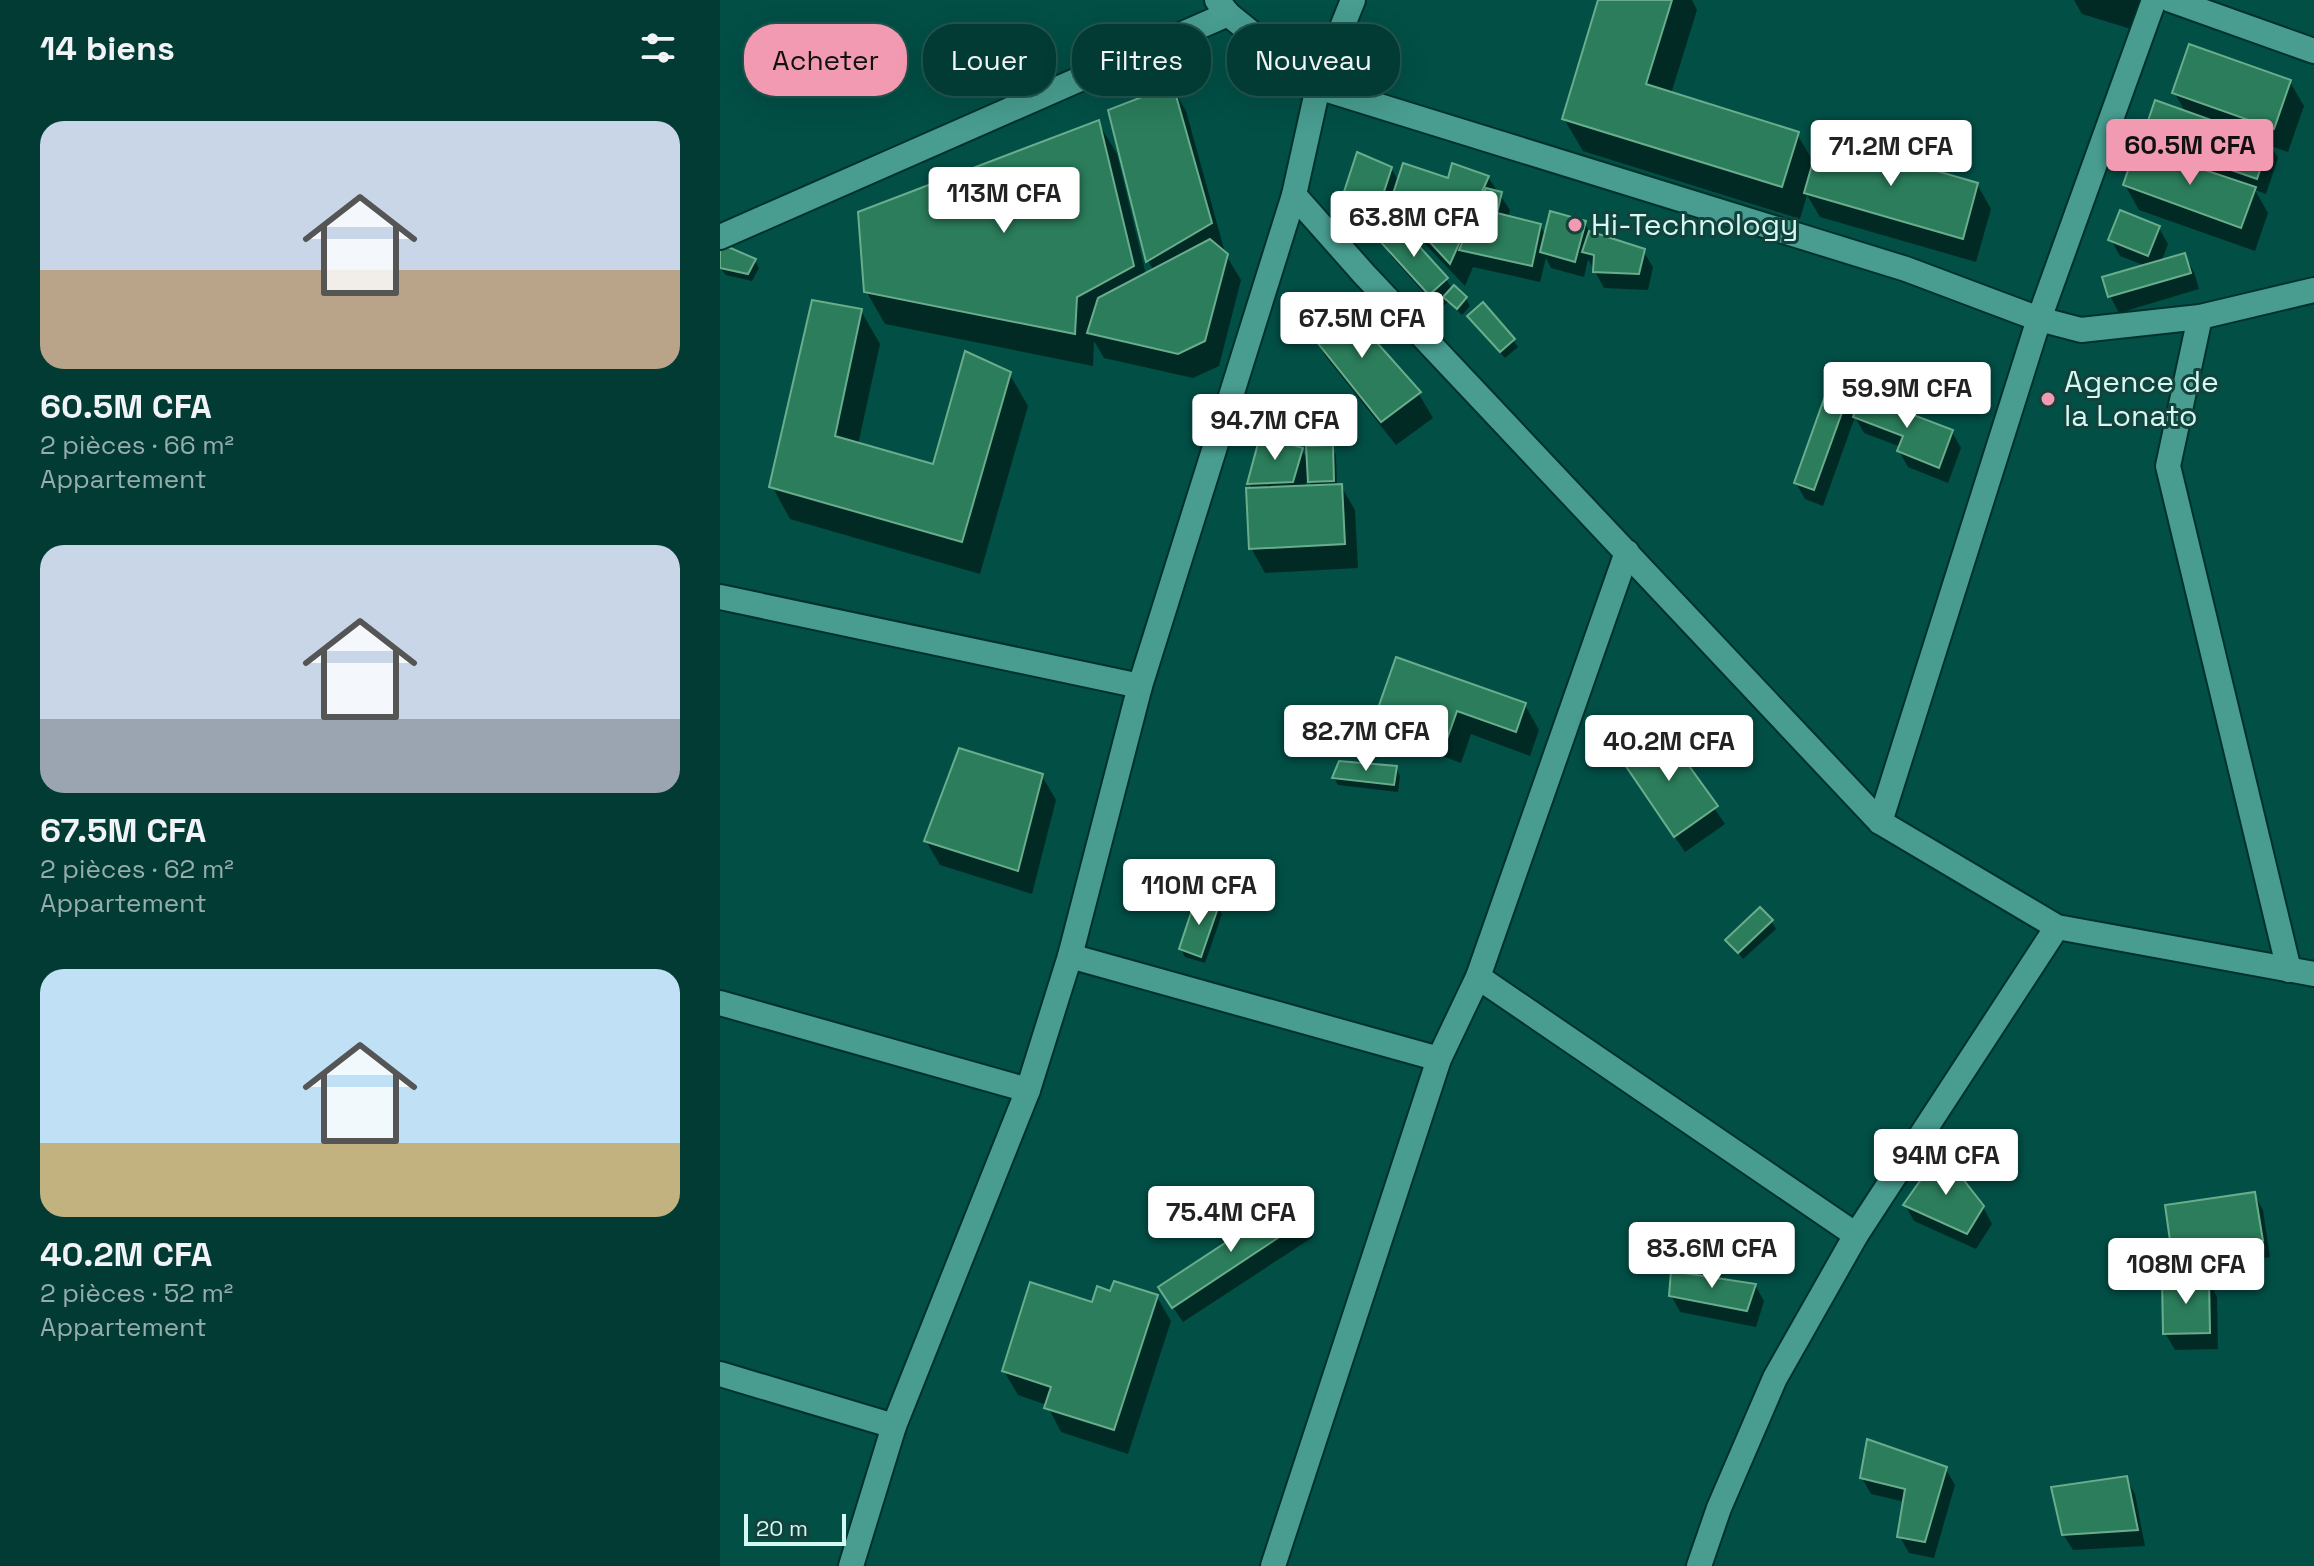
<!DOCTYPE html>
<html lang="fr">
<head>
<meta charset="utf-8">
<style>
	body { margin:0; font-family:"Space Grotesk",sans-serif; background:#0c423c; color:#f1f3f6; height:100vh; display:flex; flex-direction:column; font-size:30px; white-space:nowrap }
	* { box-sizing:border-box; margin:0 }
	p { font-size:26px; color:#96adac }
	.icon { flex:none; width:44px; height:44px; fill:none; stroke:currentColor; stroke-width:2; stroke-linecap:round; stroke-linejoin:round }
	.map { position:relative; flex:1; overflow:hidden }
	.side { display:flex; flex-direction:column; background:#023b34; width:720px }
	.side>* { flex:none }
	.hud { position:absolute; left:24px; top:24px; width:760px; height:72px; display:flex; gap:16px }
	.scale { position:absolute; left:24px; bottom:20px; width:102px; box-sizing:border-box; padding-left:8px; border:4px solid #d2faf2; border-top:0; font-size:22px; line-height:28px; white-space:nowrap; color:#d2faf2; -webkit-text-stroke:6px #13413b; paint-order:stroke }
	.price { position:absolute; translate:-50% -68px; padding:0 18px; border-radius:8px; background:#fff; color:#222; font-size:26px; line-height:52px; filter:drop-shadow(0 2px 4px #0008) }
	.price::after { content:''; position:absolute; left:50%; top:48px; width:24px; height:18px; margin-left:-12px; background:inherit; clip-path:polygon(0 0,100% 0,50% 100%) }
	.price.on { background:#f19ab1; color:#111 }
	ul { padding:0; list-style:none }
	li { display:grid; align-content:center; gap:16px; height:424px; padding:0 40px }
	li span { display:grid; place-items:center; height:248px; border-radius:24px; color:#555 }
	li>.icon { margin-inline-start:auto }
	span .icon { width:144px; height:144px; fill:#fffc; stroke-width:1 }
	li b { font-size:34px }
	h2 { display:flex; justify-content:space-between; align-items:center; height:96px; padding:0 40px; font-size:34px }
	.chip { padding:0 28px; border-radius:32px; background:#023b34; box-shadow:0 8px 32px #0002,0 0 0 2px #23554f; font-size:28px; line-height:72px }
	.chip.on { background:#f19ab1; color:#111 }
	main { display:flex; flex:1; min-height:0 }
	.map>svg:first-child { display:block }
	.shadow { fill:#0007; fill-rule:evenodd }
	.building { fill:#2b7d5b; stroke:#6aad8d; stroke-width:2 }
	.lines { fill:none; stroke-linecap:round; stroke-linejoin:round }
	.minor-casing { stroke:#00322c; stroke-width:28 }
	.minor { stroke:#489d90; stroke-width:24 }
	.poi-dot { fill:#f19ab1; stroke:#13413b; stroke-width:3 }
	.labels { text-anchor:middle; stroke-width:6; stroke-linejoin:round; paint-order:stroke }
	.poi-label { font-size:30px; fill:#d2faf2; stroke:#13413b; text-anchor:start }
</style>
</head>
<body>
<main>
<section class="side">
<h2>14 biens<svg class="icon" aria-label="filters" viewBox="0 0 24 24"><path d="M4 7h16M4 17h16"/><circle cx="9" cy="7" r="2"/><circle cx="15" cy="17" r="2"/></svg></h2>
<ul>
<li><span style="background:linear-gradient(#c9d6e8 60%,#b9a48a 0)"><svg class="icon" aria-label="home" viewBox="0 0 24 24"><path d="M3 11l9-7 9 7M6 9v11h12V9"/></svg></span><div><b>60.5M CFA</b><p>2 pièces · 66 m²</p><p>Appartement</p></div></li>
<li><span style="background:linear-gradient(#c9d6e8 70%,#9aa5b1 0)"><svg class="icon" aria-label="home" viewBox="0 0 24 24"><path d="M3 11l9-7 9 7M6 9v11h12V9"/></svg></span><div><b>67.5M CFA</b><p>2 pièces · 62 m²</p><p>Appartement</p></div></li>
<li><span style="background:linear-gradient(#bfe0f5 70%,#c2b280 0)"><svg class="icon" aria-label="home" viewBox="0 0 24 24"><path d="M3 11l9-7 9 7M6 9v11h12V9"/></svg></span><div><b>40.2M CFA</b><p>2 pièces · 52 m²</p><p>Appartement</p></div></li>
</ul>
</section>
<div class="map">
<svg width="1594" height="1566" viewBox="0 0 1594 1566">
	<rect width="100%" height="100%" fill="#024f46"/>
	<g class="shadow">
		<path d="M 880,0 L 972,0 L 977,10 L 951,94 L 1077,134 L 1094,163 L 1257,184 L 1271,209 L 1256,262 L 1100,217 L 1087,195 L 1080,219 L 863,151 L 844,119 Z"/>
		<path d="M 1354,0 L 1420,0 L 1411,29 L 1362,14 Z"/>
		<path d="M 1570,82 L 1584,106 L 1568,152 L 1551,146 L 1558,158 L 1546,194 L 1535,190 L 1548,213 L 1535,251 L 1419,210 L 1405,185 L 1434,155 L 1424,139 L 1466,113 L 1454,92 Z"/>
		<path d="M 452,87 L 466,111 L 504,249 L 501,251 L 506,255 L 521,280 L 499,366 L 473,378 L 384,358 L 374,341 L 373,366 L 165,324 L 146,291 L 378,122 L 397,154 L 426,275 L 434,271 L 428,261 L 391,111 Z"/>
		<path d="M 671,168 L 679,182 L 768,177 L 790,210 L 788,218 L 820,226 L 826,236 L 864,222 L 871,234 L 923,251 L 933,267 L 928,290 L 884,288 L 868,259 L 864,277 L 831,268 L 826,258 L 820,282 L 753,267 L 745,286 L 687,225 L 674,202 L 667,224 L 653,238 L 632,218 L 623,201 Z"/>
		<path d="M 1439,228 L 1448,244 L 1441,262 L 1464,255 L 1474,272 L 1479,289 L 1399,313 L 1390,296 L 1385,278 L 1426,266 L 1400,256 L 1391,240 Z"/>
		<path d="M 662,240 L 726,279 L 732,289 L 746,298 L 750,306 L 742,315 L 728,302 L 719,310 L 671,256 Z"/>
		<path d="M 6,249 L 35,261 L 39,268 L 32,281 L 6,275 L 0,268 Z"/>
		<path d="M 618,302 L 699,394 L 713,418 L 676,445 L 606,357 L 591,332 Z"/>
		<path d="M 141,311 L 160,344 L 138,445 L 214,467 L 289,373 L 308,406 L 260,574 L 70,519 L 52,486 Z"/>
		<path d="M 754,324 L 793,340 L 798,347 L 785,358 Z"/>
		<path d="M 1128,394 L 1137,411 L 1232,432 L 1241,448 L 1228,483 L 1188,467 L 1179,451 L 1181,447 L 1144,433 L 1135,417 L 1103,506 L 1085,499 L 1076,483 Z"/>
		<path d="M 612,447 L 616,455 L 617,486 L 621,486 L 635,510 L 638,568 L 545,573 L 531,548 L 533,490 L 529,483 L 582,450 L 589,462 ZM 587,479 L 593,487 L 585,488 Z"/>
		<path d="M 805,705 L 819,730 L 810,756 L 751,734 L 741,763 L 673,738 L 658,714 Z"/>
		<path d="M 943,733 L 1005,824 L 965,852 L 903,760 Z"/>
		<path d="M 676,768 L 680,776 L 678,792 L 618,785 L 614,778 Z"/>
		<path d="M 322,776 L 336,800 L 312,894 L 220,865 L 206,841 Z"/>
		<path d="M 498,907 L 502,914 L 485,963 L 465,957 L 461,949 Z"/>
		<path d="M 1051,921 L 1056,929 L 1023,959 L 1008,940 Z"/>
		<path d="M 1534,1194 L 1543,1210 L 1550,1257 L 1464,1271 L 1454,1254 Z"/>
		<path d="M 571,1202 L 593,1237 L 463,1322 L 450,1303 Z"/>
		<path d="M 1185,1205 L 1263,1207 L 1272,1224 L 1256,1249 L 1194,1221 Z"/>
		<path d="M 1488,1280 L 1497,1297 L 1498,1349 L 1455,1350 L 1445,1333 Z"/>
		<path d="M 1035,1285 L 1044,1301 L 1036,1327 L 960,1312 L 951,1295 Z"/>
		<path d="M 392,1293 L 437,1297 L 451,1321 L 408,1454 L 341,1432 L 327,1405 L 298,1395 L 284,1371 Z"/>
		<path d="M 1225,1468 L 1235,1485 L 1214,1558 L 1189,1553 L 1180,1537 L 1185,1502 L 1151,1494 L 1142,1478 Z"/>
		<path d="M 1406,1478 L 1415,1494 L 1425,1546 L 1353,1550 L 1343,1534 Z"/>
	</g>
	<g class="building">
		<path d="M 878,0 L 952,0 L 926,84 L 1079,132 L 1062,187 L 842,119 Z"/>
		<path d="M 1469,44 L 1571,80 L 1554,129 L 1452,93 Z"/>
		<path d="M 453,85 L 492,223 L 426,262 L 388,110 Z"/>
		<path d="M 1435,100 L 1550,141 L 1537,179 L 1422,139 Z"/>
		<path d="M 379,120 L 414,266 L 357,297 L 355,334 L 144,292 L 138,212 Z"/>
		<path d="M 1100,137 L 1258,183 L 1243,239 L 1084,193 Z"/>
		<path d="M 1416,147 L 1536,187 L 1521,228 L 1403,185 Z"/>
		<path d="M 637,152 L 672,167 L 659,207 L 642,223 L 621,201 Z"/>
		<path d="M 683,163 L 728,178 L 732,163 L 769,176 L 730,264 L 671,200 Z"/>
		<path d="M 766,188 L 782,192 L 777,213 L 821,224 L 812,266 L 739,250 Z"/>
		<path d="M 1400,210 L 1440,226 L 1428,256 L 1388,240 Z"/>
		<path d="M 830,211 L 866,221 L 855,262 L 820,252 Z"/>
		<path d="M 678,223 L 728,278 L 709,295 L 659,240 Z"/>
		<path d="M 869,231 L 925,249 L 919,274 L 873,272 L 874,255 L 862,252 Z"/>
		<path d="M 3,239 L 8,247 L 36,259 L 28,274 L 0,268 L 0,240 Z"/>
		<path d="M 490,239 L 508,254 L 485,341 L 458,354 L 367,333 L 378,298 Z"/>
		<path d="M 1465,253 L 1471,273 L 1388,297 L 1382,277 Z"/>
		<path d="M 734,285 L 747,297 L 737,309 L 723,297 Z"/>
		<path d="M 92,300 L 142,309 L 115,436 L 213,464 L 245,351 L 291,372 L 242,542 L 49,487 Z"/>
		<path d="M 619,300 L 701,392 L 661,422 L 589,332 L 598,304 Z"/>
		<path d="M 763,302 L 795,339 L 780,352 L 747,316 Z"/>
		<path d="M 1109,385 L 1129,393 L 1094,490 L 1074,483 Z"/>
		<path d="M 1141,395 L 1233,430 L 1219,468 L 1177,451 L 1183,436 L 1133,417 Z"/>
		<path d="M 540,436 L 583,448 L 573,482 L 527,484 Z"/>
		<path d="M 613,445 L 614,481 L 588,482 L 586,446 Z"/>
		<path d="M 622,484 L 625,544 L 529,549 L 526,488 Z"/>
		<path d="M 676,657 L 806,703 L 796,732 L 737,711 L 727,739 L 656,714 Z"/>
		<path d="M 943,730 L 998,806 L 954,837 L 901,759 Z"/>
		<path d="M 239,748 L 323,774 L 298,871 L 204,841 Z"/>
		<path d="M 619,761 L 677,766 L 674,785 L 612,778 Z"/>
		<path d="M 476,898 L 499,905 L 481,957 L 459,949 Z"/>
		<path d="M 1040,907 L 1053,920 L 1018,953 L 1005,940 Z"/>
		<path d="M 1221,1151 L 1264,1206 L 1247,1234 L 1183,1205 Z"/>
		<path d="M 1535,1192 L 1543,1241 L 1452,1255 L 1445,1205 Z"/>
		<path d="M 572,1199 L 585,1220 L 452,1308 L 438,1287 Z"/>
		<path d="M 951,1271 L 1036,1284 L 1027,1311 L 949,1296 Z"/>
		<path d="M 1489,1278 L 1490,1333 L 1443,1334 L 1442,1279 Z"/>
		<path d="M 394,1281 L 438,1295 L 394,1430 L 324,1408 L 331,1387 L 282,1371 L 310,1282 L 372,1302 L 377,1286 L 390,1291 Z"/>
		<path d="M 1147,1439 L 1227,1467 L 1205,1542 L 1177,1537 L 1185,1489 L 1140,1478 Z"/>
		<path d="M 1407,1476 L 1418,1530 L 1342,1535 L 1331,1487 Z"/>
	</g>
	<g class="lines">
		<defs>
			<g id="minor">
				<path d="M 497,0 L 508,14 L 598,87 L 1186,269 L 1319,319 L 1361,330 L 1480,317 L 1594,290"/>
				<path d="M 1451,0 L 1594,51"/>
				<path d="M 574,195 L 644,274 L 1160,822 L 1337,927 L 1594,974"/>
				<path d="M 0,237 L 508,14"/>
				<path d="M 1480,317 L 1448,466 L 1569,970"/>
				<path d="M 0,597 L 420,686"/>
				<path d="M 1160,822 L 1319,319 L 1434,0"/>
				<path d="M 350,956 L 719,1059"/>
				<path d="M 758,977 L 1136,1235"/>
				<path d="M 0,1003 L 308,1090"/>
				<path d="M 0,1374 L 174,1426"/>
				<path d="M 131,1566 L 174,1426 L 308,1090 L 350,956 L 420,686 L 574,195 L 598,87 L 633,0"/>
				<path d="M 553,1566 L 719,1059 L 758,977 L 907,552"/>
				<path d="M 979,1566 L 999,1508 L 1055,1378 L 1136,1235 L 1337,927"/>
			</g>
		</defs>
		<use href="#minor" class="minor-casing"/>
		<use href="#minor" class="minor"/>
	</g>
	<g class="poi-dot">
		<circle cx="855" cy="225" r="8"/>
		<circle cx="1328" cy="399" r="8"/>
	</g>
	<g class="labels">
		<g class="poi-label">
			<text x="871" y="235">Hi-Technology</text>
			<text x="1344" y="392">Agence de<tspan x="1344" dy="34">la Lonato</tspan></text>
		</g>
	</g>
</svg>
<div class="scale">20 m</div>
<b class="price on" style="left:1470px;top:187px">60.5M CFA</b>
<b class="price" style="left:1171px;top:188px">71.2M CFA</b>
<b class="price" style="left:284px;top:235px">113M CFA</b>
<b class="price" style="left:694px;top:259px">63.8M CFA</b>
<b class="price" style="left:642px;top:360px">67.5M CFA</b>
<b class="price" style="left:1187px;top:430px">59.9M CFA</b>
<b class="price" style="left:555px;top:462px">94.7M CFA</b>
<b class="price" style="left:646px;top:773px">82.7M CFA</b>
<b class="price" style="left:949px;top:783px">40.2M CFA</b>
<b class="price" style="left:479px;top:927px">110M CFA</b>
<b class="price" style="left:1226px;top:1197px">94M CFA</b>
<b class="price" style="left:511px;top:1254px">75.4M CFA</b>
<b class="price" style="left:992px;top:1290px">83.6M CFA</b>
<b class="price" style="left:1466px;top:1306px">108M CFA</b>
<div class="hud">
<a class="chip on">Acheter</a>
<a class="chip">Louer</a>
<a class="chip">Filtres</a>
<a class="chip">Nouveau</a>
</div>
</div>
</main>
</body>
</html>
